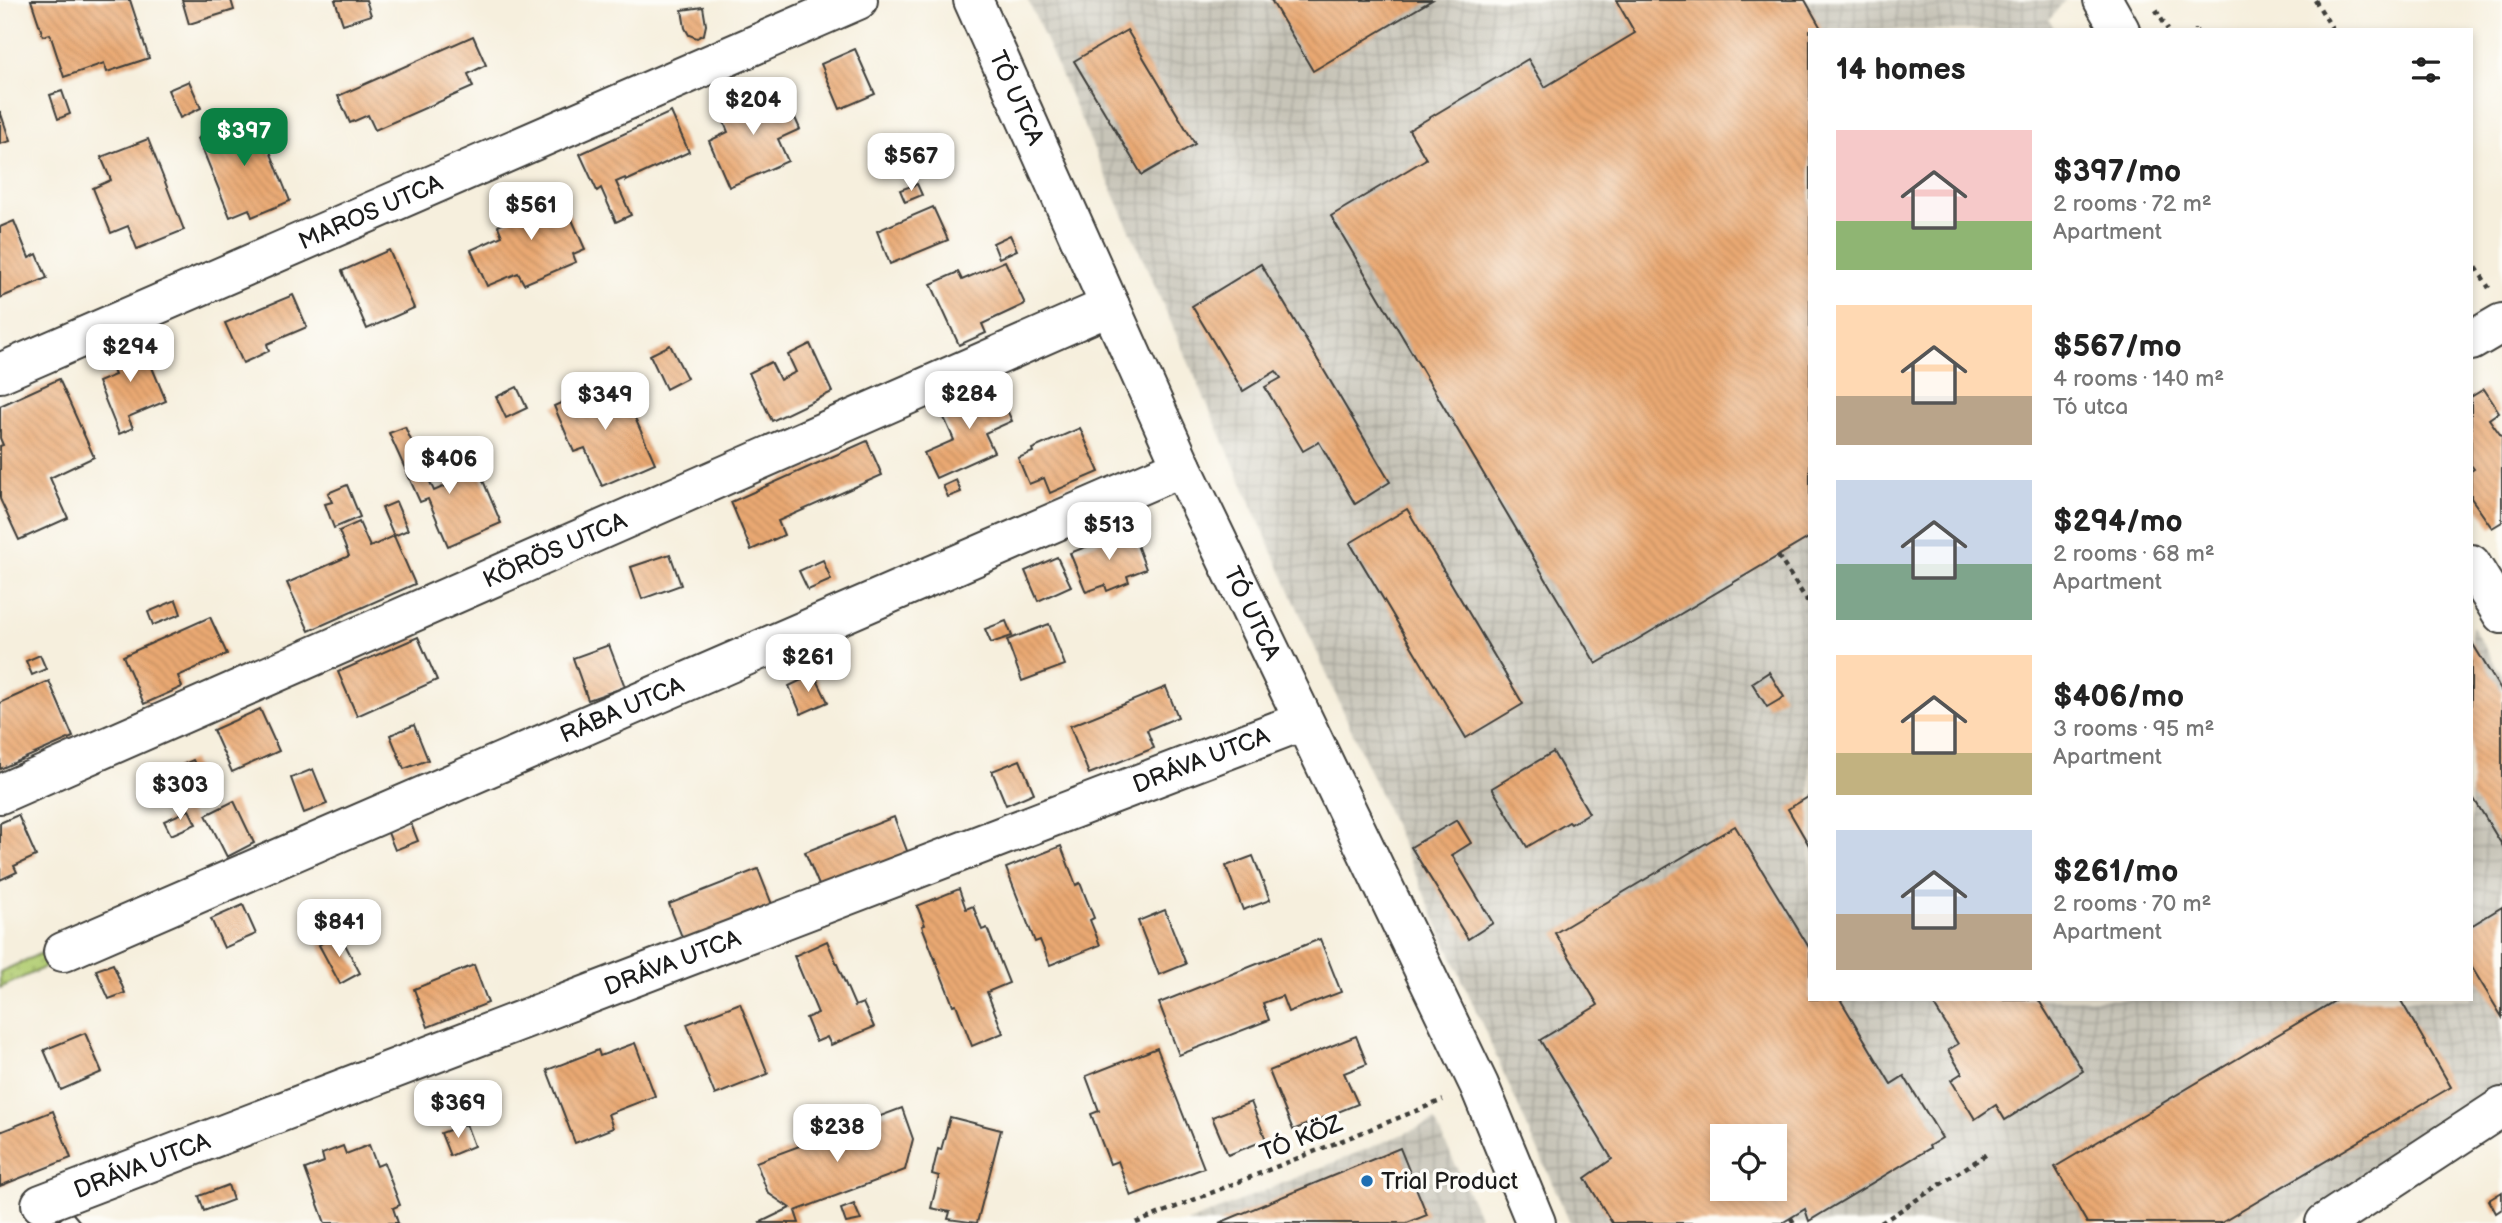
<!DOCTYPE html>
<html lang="en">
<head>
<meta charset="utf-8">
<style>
	body { margin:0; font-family:"Balsamiq Sans",sans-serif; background:#f6f6f6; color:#222; height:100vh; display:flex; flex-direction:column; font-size:26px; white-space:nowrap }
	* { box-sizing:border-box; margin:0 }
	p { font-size:23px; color:#767676 }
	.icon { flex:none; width:38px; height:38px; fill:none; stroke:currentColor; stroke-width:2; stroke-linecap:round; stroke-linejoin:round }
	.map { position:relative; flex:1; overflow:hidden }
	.panel { position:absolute; left:1808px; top:28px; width:665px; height:973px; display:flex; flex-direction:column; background:#fff; border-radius:0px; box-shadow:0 4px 10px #0003 }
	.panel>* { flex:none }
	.buttons { position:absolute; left:1710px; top:1124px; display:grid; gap:14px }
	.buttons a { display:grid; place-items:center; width:77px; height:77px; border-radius:0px; background:#fff; box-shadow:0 4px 10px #0003; font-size:35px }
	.price { position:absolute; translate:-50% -60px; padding:0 16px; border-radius:14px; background:#fff; color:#222; font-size:23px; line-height:46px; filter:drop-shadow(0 2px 4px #0008) }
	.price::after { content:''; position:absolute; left:50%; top:42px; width:21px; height:16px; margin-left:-10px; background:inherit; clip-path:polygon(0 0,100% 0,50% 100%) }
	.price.selected { background:#0b8043; color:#fff }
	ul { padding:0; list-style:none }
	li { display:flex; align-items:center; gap:21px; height:175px; padding:0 28px }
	li span { display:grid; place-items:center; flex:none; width:196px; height:140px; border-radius:0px; color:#555 }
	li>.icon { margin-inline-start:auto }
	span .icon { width:84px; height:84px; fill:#fffc; stroke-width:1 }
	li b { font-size:30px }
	h2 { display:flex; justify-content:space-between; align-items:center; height:84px; padding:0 28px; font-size:30px }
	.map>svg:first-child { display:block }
	.industrial { fill:url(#industrial-grid); fill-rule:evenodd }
	.green { fill:url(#green-dots); stroke:#687548; stroke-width:2 }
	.building { fill:url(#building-back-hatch); fill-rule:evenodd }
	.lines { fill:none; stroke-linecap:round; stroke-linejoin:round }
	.minor-casing { stroke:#3d3c39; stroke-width:42 }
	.path { stroke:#3d3c39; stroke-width:4.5; stroke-dasharray:5 5; stroke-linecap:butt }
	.minor { stroke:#fff; stroke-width:38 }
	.poi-dot { fill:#1f6fb2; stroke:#fdfcf7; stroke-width:2.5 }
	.labels { text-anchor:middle; stroke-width:7; stroke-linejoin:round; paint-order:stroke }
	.street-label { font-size:24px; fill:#1c1c1c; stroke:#fdfcf7 }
	.poi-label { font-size:24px; fill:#1c1c1c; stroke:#fdfcf7; text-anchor:start }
</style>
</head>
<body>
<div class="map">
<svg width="2502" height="1223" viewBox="0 0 2502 1223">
	<defs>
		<pattern id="industrial-grid" width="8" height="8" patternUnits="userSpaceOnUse" patternTransform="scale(1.75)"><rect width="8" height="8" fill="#c7c4b8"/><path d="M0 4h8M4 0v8" fill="none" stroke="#aaa89e"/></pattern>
		<pattern id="green-dots" width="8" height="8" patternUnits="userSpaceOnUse" patternTransform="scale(1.75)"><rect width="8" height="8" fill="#b3ce74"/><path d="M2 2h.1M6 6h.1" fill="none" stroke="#99b064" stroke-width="1.8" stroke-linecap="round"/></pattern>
		<pattern id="building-back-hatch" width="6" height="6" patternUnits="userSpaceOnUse" patternTransform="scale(1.75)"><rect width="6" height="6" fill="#e9a872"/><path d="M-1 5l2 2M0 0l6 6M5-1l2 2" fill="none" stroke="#c79062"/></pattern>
	</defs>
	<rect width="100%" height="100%" fill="#fdfcf7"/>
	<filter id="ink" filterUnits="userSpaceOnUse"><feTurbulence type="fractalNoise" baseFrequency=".0143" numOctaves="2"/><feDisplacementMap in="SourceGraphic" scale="14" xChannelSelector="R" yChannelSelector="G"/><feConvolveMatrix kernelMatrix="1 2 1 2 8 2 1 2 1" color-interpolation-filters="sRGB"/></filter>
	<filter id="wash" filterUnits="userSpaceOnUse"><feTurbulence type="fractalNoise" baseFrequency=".00686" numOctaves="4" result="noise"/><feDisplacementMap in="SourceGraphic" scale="28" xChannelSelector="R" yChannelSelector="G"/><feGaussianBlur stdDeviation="1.57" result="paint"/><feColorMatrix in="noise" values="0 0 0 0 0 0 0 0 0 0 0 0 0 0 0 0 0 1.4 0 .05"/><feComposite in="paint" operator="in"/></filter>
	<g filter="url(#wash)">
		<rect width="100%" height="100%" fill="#f6efdd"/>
		<g class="industrial">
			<path d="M 1028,0 L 2065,0 L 2049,20 L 2055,30 L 1810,30 L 1810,999 L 2471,999 L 2471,625 L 2502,675 L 2502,1087 L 2294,1223 L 1570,1223 ZM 1722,1136 L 1774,1136 L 1774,1188 L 1722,1188 Z"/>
			<path d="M 1435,1121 L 1479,1216 L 1463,1223 L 1186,1223 Z"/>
		</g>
		<path class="green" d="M 57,946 L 61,960 L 0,988 L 0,972 Z"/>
		<g id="blocks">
			<g class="building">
				<path d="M 31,0 L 130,0 L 149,58 L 107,72 L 104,63 L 64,77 L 50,34 L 43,36 Z"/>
				<path d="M 182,0 L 231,0 L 234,10 L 189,24 Z"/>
				<path d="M 335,0 L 366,0 L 371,15 L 343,24 Z"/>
				<path d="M 1271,0 L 1432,0 L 1313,71 Z"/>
				<path d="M 1616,0 L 1805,0 L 1822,30 L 1810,30 L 1810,537 L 1596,664 L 1331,216 L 1426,159 L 1409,130 L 1528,59 L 1545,87 L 1635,33 Z"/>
				<path d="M 703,7 L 706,25 L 704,34 L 697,38 L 689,35 L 685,28 L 682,10 Z"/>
				<path d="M 1127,30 L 1195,144 L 1142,175 L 1074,61 Z"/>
				<path d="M 473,36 L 486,65 L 468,74 L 473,87 L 375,130 L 368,115 L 350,123 L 338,96 Z"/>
				<path d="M 855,49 L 875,94 L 840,109 L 821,64 Z"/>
				<path d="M 189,81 L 201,108 L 180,118 L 168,90 Z"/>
				<path d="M 62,91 L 70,114 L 58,119 L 50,95 Z"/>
				<path d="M 783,91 L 800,129 L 778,139 L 788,161 L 729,187 L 709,141 L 728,132 L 719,110 L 757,94 L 760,101 Z"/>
				<path d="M 0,111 L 10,141 L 0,144 Z"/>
				<path d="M 671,112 L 689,152 L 626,181 L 625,178 L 616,182 L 631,215 L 616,222 L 601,188 L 597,191 L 580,154 Z"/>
				<path d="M 255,114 L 290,201 L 252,217 L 249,209 L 230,217 L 198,138 Z"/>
				<path d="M 148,139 L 184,230 L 137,249 L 128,226 L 111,233 L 93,188 L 111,180 L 101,157 Z"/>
				<path d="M 917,184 L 922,195 L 905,202 L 900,190 Z"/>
				<path d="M 559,190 L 585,249 L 573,254 L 576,262 L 524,284 L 518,273 L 487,286 L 471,250 L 502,236 L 498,226 L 511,220 L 508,212 Z"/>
				<path d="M 933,207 L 948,240 L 890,264 L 877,231 Z"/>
				<path d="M 14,221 L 29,258 L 37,254 L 47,278 L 0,298 L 0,227 Z"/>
				<path d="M 1010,235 L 1017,250 L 999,258 L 993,243 Z"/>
				<path d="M 389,250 L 414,308 L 367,329 L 342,271 Z"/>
				<path d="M 1005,261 L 1025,304 L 982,324 L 986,333 L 959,345 L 931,284 L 958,272 L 962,280 Z"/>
				<path d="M 1261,264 L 1390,482 L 1355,504 L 1319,442 L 1303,451 L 1265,387 L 1281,378 L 1276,371 L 1243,391 L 1192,306 Z"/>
				<path d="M 293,295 L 307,327 L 267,344 L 269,351 L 243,363 L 225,323 Z"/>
				<path d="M 139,336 L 166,401 L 128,417 L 133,428 L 119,434 L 98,382 L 115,375 L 105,351 Z"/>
				<path d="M 810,344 L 832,392 L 772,421 L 749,373 L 771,362 L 780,380 L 796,372 L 788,355 Z"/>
				<path d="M 670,345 L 687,378 L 666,389 L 650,355 Z"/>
				<path d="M 59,379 L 94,457 L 50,478 L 68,518 L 19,540 L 0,499 L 0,446 L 3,445 L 0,438 L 0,406 Z"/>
				<path d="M 620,384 L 655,463 L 602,486 L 585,448 L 574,452 L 554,406 L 572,398 L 570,393 L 586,385 L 591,397 Z"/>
				<path d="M 996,386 L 1012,421 L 985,433 L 994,452 L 936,478 L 924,453 L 954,440 L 941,411 Z"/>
				<path d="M 517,387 L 527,408 L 506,418 L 496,397 Z"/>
				<path d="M 2484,389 L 2499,412 L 2489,419 L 2502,437 L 2502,522 L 2492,528 L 2471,498 L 2471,471 L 2474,469 L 2471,465 L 2471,397 Z"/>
				<path d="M 405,427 L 434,491 L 479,471 L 501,523 L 448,546 L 428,499 L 420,502 L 389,433 Z"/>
				<path d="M 1080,428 L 1099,472 L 1050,493 L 1044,478 L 1029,484 L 1018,458 L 1033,452 L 1032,449 Z"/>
				<path d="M 867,441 L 882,475 L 778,521 L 784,535 L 751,550 L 731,502 Z"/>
				<path d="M 956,480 L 961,492 L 948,497 L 943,486 Z"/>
				<path d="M 347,485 L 360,517 L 334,528 L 325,504 L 332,502 L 328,493 Z"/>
				<path d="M 396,502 L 408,530 L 394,536 L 382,508 Z"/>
				<path d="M 1407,509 L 1523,704 L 1466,738 L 1350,543 Z"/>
				<path d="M 359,522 L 370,547 L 394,536 L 415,584 L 309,631 L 287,583 L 349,556 L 339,531 Z"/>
				<path d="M 1131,529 L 1146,569 L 1127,576 L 1129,582 L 1107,591 L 1105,585 L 1086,592 L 1070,553 Z"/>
				<path d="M 670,554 L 681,585 L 642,599 L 631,567 Z"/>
				<path d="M 1057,557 L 1071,586 L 1038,601 L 1025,571 Z"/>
				<path d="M 823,560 L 831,580 L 808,590 L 799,571 Z"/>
				<path d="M 176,600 L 181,614 L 153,625 L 148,612 Z"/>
				<path d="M 210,617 L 227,654 L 178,676 L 182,687 L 144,704 L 123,656 Z"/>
				<path d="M 1006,621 L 1012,636 L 991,643 L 985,629 Z"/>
				<path d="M 1049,624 L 1065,665 L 1022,681 L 1007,640 Z"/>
				<path d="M 418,637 L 437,680 L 357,716 L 338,672 Z"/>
				<path d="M 2471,641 L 2502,692 L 2502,845 L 2471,794 Z"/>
				<path d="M 609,645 L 625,687 L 588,700 L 573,658 Z"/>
				<path d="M 40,655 L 46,669 L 32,675 L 26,661 Z"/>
				<path d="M 1769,672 L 1784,697 L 1767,707 L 1752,683 Z"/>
				<path d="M 814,674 L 828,702 L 801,714 L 789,686 Z"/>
				<path d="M 49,681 L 73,737 L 0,769 L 0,703 Z"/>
				<path d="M 1166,687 L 1178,717 L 1147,730 L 1154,748 L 1089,774 L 1070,726 Z"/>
				<path d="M 260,709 L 279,751 L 232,772 L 213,730 Z"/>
				<path d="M 414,725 L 428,760 L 404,769 L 390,735 Z"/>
				<path d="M 1553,752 L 1589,813 L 1571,824 L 1569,822 L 1527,847 L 1492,788 Z"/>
				<path d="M 193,760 L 208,794 L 191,802 L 175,768 Z"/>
				<path d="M 1020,760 L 1034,793 L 1006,805 L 992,771 Z"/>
				<path d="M 313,769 L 327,804 L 304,813 L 291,778 Z"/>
				<path d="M 1810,796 L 1810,847 L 1788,809 Z"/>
				<path d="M 234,801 L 254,843 L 227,857 L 206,815 Z"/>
				<path d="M 189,810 L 196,824 L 171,835 L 164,821 Z"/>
				<path d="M 18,815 L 36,856 L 14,866 L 17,872 L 0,880 L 0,823 Z"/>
				<path d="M 894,817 L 909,856 L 821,890 L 805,852 Z"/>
				<path d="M 1457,820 L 1471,843 L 1452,855 L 1493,923 L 1468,939 L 1411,847 Z"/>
				<path d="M 410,821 L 418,841 L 395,850 L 387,830 Z"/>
				<path d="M 1735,826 L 1810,949 L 1810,999 L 1840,999 L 1891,1084 L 1904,1076 L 1942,1138 L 1929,1146 L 1930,1148 L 1809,1221 L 1805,1209 L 1782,1223 L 1612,1223 L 1585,1178 L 1612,1159 L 1540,1040 L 1598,1005 L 1555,933 ZM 1722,1136 L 1774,1136 L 1774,1188 L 1722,1188 Z"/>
				<path d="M 1061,846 L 1076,885 L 1080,883 L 1094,918 L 1090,920 L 1100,945 L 1050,965 L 1040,940 L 1035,942 L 1006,868 Z"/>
				<path d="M 1253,856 L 1270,900 L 1243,910 L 1226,866 Z"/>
				<path d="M 758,869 L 773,907 L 684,942 L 669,904 Z"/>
				<path d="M 959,889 L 966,909 L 973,906 L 982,930 L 987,928 L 1009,983 L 987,992 L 1003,1033 L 972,1046 L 956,1004 L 953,1005 L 922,926 L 925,925 L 917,906 Z"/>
				<path d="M 243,905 L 256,934 L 224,948 L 211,919 Z"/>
				<path d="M 2502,907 L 2502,1017 L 2471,966 L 2471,926 Z"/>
				<path d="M 1165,910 L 1186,964 L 1159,975 L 1138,921 Z"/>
				<path d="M 339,933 L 360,973 L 340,984 L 319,945 Z"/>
				<path d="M 1320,939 L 1341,992 L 1288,1012 L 1282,996 L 1263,1003 L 1269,1020 L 1179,1055 L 1159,1003 Z"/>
				<path d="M 827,941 L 855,1006 L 863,1003 L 874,1027 L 831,1045 L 827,1037 L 816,1042 L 806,1018 L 818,1013 L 794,956 Z"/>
				<path d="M 113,964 L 125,993 L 109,999 L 96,970 Z"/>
				<path d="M 474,965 L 488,1003 L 428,1027 L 414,989 Z"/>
				<path d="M 1930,999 L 2038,999 L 2083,1071 L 2005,1120 L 1996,1105 L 1975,1119 L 1951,1080 L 1962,1073 L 1948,1050 L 1958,1044 Z"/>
				<path d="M 2338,999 L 2400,999 L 2451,1087 L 2221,1223 L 2087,1223 L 2055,1167 Z"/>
				<path d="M 740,1003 L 768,1074 L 715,1095 L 687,1024 Z"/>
				<path d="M 85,1033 L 102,1072 L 61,1090 L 44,1050 Z"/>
				<path d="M 1356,1036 L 1367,1064 L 1344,1073 L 1358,1104 L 1293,1130 L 1269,1071 Z"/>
				<path d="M 635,1043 L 655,1096 L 608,1114 L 613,1128 L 575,1143 L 547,1070 L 598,1050 L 600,1056 Z"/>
				<path d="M 1157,1048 L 1204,1168 L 1131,1196 L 1118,1161 L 1110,1164 L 1091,1114 L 1099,1111 L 1086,1076 Z"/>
				<path d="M 1251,1102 L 1266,1140 L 1228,1155 L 1212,1117 Z"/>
				<path d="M 902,1108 L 913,1139 L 905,1170 L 795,1211 L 799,1223 L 759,1223 L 790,1208 L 768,1193 L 756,1162 Z"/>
				<path d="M 53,1111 L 71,1158 L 0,1186 L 0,1132 Z"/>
				<path d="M 950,1117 L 1001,1130 L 977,1223 L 948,1219 L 950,1212 L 931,1208 L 939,1176 L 932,1174 L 938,1149 L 941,1150 Z"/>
				<path d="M 466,1124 L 474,1146 L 450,1156 L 441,1133 Z"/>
				<path d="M 369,1145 L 377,1166 L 384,1163 L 400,1205 L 393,1208 L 398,1223 L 325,1223 L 305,1169 L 324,1162 L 322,1154 L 343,1146 L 346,1154 Z"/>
				<path d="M 1400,1148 L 1427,1215 L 1407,1223 L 1219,1223 Z"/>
				<path d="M 228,1185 L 233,1200 L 204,1211 L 199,1196 Z"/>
				<path d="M 2502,1192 L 2502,1209 L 2496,1213 L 2489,1200 Z"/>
				<path d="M 854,1204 L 861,1220 L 846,1223 L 841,1209 Z"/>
				<path d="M 70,1210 L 81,1223 L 56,1223 Z"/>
			</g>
		</g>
	</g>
	<g filter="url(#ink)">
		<use href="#blocks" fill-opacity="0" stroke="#3d3c39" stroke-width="2"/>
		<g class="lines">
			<defs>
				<g id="minor">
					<path id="s1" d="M 973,0 L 1182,467 L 1479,1085 L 1536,1223"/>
					<path d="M 2103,0 L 2120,30"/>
					<path d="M 2471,341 L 2502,323"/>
					<path id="s2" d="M 0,373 L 858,0"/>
					<path d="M 2471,564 L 2502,614"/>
					<path id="s3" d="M 0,794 L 1110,306"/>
					<path id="s4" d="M 63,952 L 1182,467"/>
					<path id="s5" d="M 41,1204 L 1303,721"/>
					<path d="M 2325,1223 L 2502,1107"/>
				</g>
			</defs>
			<use href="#minor" class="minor-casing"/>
			<g class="path">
				<path d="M 2315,0 L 2333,30"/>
				<path d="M 2156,10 L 2168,30"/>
				<path d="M 2196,29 L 2196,30"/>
				<path d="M 2471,259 L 2489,288"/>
				<path d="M 1778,556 L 1810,605"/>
				<path d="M 1791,1218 L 1794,1223"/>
				<path d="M 1136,1223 L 1443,1100"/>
				<path d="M 1881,1223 L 1987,1154"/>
			</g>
			<use href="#minor" class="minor"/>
		</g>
	</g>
	<circle class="poi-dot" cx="1367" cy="1181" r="7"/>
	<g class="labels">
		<g class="street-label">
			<text dy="8" stroke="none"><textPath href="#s1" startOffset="107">TÓ UTCA</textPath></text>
			<text dy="8" stroke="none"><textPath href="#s2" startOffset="404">MAROS UTCA</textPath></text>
			<text dy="8" stroke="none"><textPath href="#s3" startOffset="606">KÖRÖS UTCA</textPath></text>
			<text dy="8" stroke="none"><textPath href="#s1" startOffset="674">TÓ UTCA</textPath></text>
			<text dy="8" stroke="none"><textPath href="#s4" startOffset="609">RÁBA UTCA</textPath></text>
			<text dy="8" stroke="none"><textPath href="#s5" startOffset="1242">DRÁVA UTCA</textPath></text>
			<text dy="8" stroke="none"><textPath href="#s5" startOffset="676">DRÁVA UTCA</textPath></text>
			<text transform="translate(1301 1138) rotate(-22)" y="8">TÓ KÖZ</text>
			<text dy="8" stroke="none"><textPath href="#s5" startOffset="108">DRÁVA UTCA</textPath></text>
		</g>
		<g class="poi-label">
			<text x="1381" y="1189">Trial Product</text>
		</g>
	</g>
</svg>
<div class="buttons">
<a><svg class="icon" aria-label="locate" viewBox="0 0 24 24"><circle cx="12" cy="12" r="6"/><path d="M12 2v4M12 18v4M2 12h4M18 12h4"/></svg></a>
</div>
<b class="price" style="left:753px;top:137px">$204</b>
<b class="price selected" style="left:244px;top:168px">$397</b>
<b class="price" style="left:911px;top:193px">$567</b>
<b class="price" style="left:531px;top:242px">$561</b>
<b class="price" style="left:130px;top:384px">$294</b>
<b class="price" style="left:969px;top:431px">$284</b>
<b class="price" style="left:605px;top:432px">$349</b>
<b class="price" style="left:449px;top:496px">$406</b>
<b class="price" style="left:1109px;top:562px">$513</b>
<b class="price" style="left:808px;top:694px">$261</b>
<b class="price" style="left:180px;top:822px">$303</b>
<b class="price" style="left:339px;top:959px">$841</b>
<b class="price" style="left:458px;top:1140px">$369</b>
<b class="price" style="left:837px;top:1164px">$238</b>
<section class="panel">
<h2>14 homes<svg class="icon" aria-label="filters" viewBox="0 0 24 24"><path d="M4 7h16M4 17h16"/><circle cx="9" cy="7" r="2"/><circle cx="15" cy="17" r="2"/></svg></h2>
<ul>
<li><span style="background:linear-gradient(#f6c9c9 65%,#8fb573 0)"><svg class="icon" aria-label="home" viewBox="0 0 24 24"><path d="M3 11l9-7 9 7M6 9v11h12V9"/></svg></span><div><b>$397/mo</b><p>2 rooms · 72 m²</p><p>Apartment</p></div></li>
<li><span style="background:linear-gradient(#ffd9b3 65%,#b9a48a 0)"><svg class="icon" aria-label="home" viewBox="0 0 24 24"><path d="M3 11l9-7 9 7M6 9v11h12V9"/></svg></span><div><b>$567/mo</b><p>4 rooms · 140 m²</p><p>Tó utca</p></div></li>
<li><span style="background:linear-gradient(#c9d6e8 60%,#7fa58c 0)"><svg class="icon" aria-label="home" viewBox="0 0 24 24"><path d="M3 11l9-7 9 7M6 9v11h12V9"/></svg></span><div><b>$294/mo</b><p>2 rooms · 68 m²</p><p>Apartment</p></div></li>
<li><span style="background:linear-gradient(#ffd9b3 70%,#c2b280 0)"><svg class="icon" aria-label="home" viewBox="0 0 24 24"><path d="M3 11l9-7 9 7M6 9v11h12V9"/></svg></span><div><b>$406/mo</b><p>3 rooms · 95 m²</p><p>Apartment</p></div></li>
<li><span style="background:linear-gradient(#c9d6e8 60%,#b9a48a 0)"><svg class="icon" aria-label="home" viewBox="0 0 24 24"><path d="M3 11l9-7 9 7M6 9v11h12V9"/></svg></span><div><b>$261/mo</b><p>2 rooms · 70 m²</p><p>Apartment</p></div></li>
</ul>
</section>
</div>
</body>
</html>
